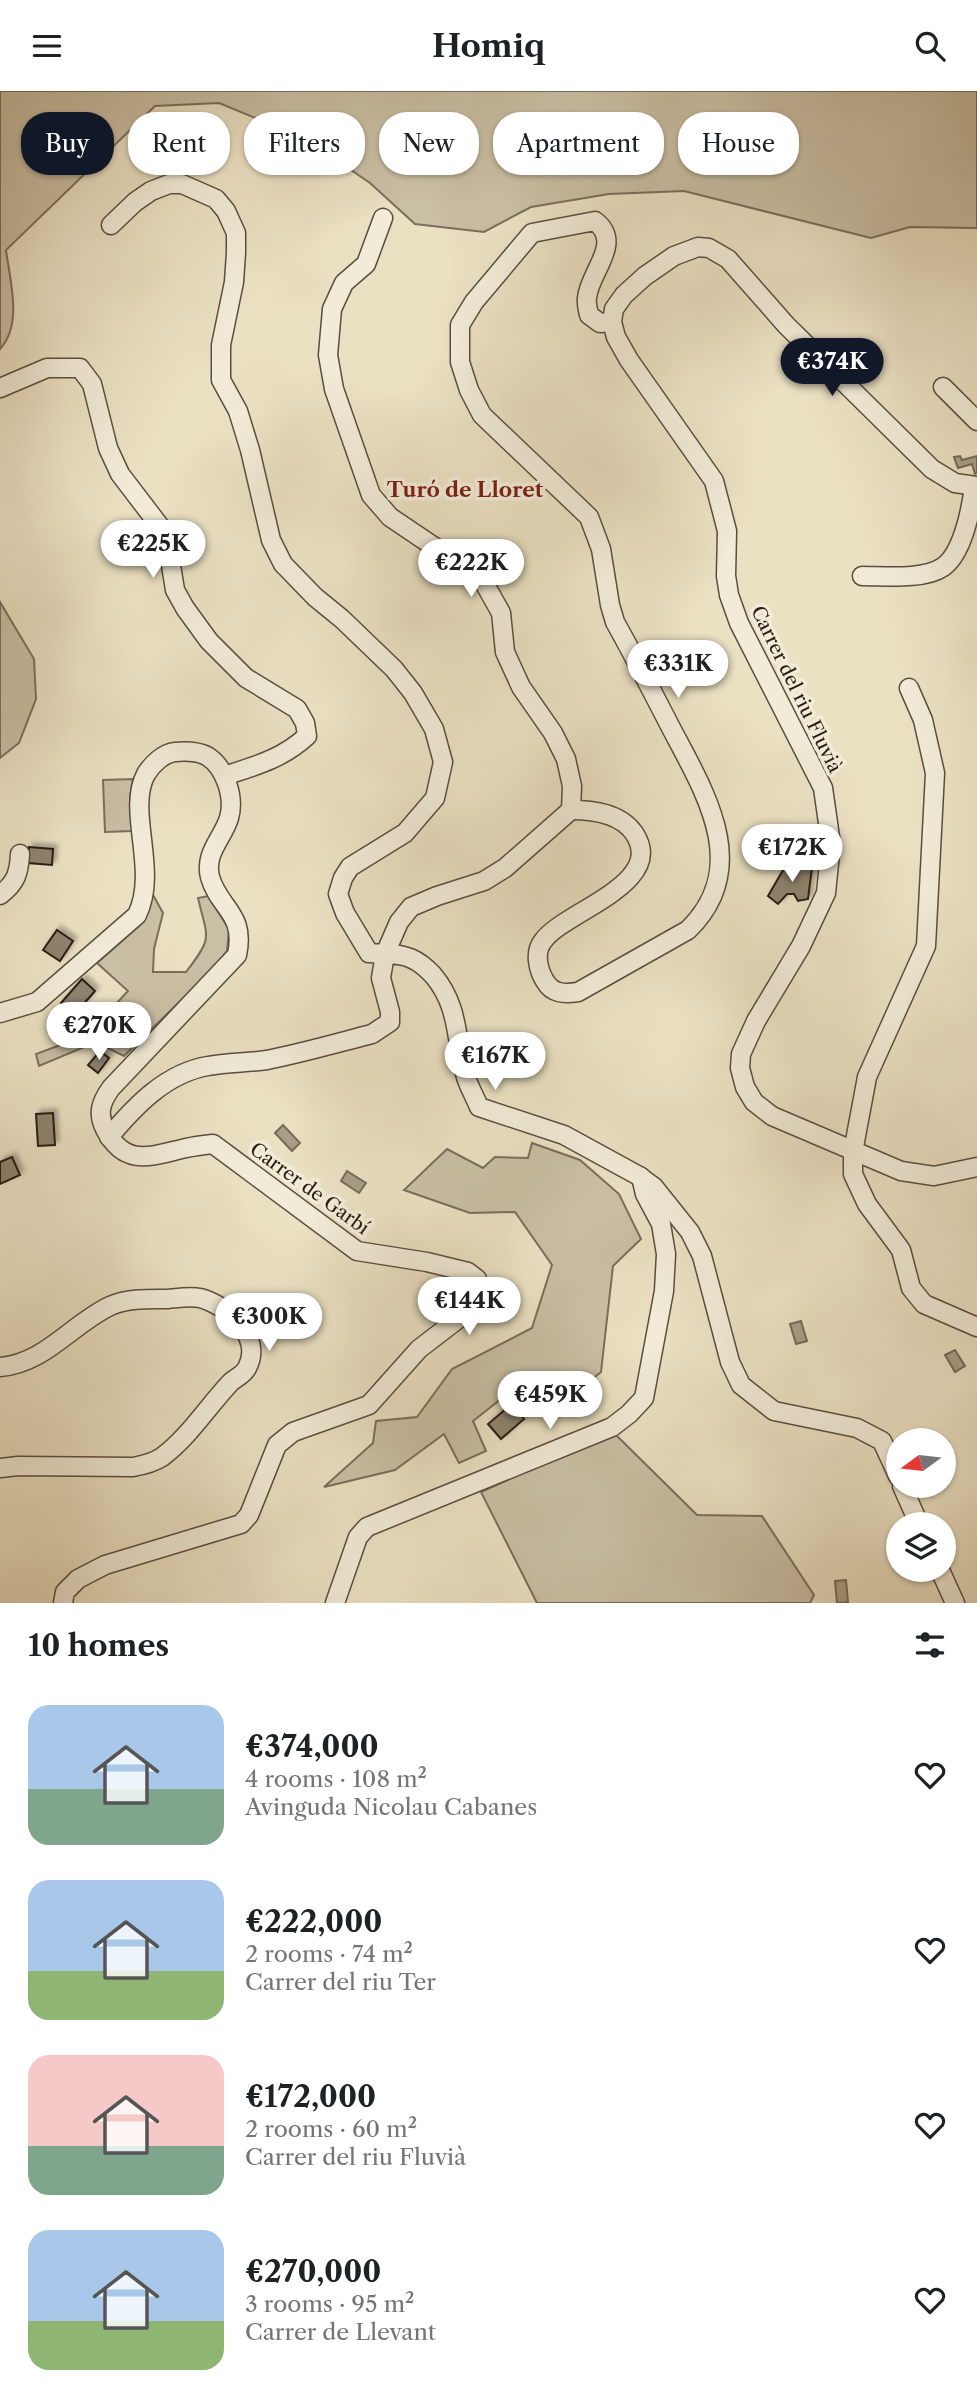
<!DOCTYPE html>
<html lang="en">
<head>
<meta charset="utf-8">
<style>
	body { margin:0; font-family:"Libre Caslon Text",serif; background:#f6f6f6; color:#202124; height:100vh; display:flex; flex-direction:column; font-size:26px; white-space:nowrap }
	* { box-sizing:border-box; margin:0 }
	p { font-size:23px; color:#757577 }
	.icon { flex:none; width:38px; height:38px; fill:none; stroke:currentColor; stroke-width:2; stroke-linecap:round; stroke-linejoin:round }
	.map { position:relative; height:1512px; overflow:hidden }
	.side { display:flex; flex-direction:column; background:#fff; flex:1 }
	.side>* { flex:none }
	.banner { position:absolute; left:21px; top:21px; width:936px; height:63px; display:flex; gap:14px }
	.needle { width:46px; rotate:255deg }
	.controls { position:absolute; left:886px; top:1337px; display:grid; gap:14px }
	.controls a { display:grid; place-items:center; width:70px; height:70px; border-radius:50%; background:#fff; box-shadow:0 2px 5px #0004; font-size:35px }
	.price { position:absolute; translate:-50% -60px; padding:0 16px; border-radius:24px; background:#fff; color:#222; font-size:23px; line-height:46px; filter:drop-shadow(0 2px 4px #0008) }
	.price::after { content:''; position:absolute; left:50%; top:42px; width:21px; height:16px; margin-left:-10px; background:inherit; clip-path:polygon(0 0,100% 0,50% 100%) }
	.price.active { background:#111827; color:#fff }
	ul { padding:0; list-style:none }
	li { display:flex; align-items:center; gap:21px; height:175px; padding:0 28px }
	li span { display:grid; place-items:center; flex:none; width:196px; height:140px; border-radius:21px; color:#555 }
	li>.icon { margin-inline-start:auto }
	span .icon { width:84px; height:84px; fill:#fffc; stroke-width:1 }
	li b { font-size:30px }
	h2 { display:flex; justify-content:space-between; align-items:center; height:84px; padding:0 28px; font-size:30px }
	.chip { padding:0 24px; border-radius:28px; background:#fff; box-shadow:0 2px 5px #0004; font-size:24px; line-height:63px }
	.chip.active { background:#111827; color:#fff }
	header { display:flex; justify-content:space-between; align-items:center; height:91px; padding:0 28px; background:#fff; font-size:32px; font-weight:800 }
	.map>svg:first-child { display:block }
	.green { fill:#c9bfa4; stroke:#7a6e5c; stroke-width:2 }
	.water { fill:#a99e87; stroke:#766b59; stroke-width:2 }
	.building { fill:#8e836e; stroke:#2a1e14; stroke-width:2; filter:url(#shadow) }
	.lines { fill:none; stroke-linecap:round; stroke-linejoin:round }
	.minor-casing { stroke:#5a4e40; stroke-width:21 }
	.minor { stroke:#f1ebd7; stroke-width:18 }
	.labels { text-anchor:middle; stroke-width:7; stroke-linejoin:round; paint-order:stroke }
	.street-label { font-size:19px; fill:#2a1e14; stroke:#f1ebd7 }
	.neighbourhood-label { font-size:21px; font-weight:bold; fill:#7a1f14; stroke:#f1ebd7 }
</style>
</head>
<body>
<header><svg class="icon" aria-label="menu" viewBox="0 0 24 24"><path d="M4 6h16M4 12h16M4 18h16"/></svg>Homiq<svg class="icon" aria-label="search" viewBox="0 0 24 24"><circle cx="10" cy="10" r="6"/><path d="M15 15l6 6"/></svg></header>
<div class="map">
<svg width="977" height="1512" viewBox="0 0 977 1512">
	<defs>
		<filter id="shadow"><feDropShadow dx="4" dy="-4" stdDeviation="2" flood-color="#0004"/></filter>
	</defs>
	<rect width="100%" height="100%" fill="#eae0c2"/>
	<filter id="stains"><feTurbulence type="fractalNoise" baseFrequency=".00286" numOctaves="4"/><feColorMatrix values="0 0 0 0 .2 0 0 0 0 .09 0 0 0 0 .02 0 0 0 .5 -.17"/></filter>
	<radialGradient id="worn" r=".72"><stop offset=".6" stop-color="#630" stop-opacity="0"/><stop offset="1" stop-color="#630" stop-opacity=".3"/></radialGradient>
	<g class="green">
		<path d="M 0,0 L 977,0 L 977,137 L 910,136 L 871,147 L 684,100 L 609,103 L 531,116 L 484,141 L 415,133 L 370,92 L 304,47 L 219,12 L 155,15 L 6,159 C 10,190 23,233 0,258 Z"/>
		<path d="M 0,511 L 34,568 L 36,608 L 19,652 L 0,667 Z"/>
		<path d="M 133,688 L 130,706 L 132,740 L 105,741 L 103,689 Z"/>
		<path d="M 152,802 L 163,822 L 154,858 L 153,881 L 186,881 C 213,846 208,849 198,807 L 208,805 L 229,838 L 227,860 L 211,880 L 124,965 L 96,951 L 39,975 L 36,963 L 87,944 L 128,900 L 97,872 L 139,835 Z"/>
		<path d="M 532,1052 L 580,1069 L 619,1103 L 641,1148 L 613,1175 L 601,1281 L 553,1320 L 515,1297 L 473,1330 L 486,1360 L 459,1372 L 444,1343 L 395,1379 L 324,1396 L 373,1352 L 376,1330 L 417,1326 L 452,1278 L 532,1237 L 552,1174 L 515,1121 L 470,1122 L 404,1099 L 447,1058 L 483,1077 L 495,1066 L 528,1067 Z"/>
		<path d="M 613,1341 L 697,1424 L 762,1425 L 814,1504 L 810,1512 L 537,1512 L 481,1401 Z"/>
	</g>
	<g class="water">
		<path d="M 960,365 L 962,369 L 977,365 L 977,382 L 975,383 L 972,373 L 958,377 L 954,366 Z"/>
		<path d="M 283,1034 L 300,1052 L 292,1060 L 275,1042 Z"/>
		<path d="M 347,1080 L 366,1092 L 359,1102 L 341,1090 Z"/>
		<path d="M 801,1230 L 807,1250 L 796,1253 L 790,1233 Z"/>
		<path d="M 955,1259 L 965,1275 L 955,1281 L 945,1264 Z"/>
		<path d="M 846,1489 L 848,1511 L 837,1512 L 835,1490 Z"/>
	</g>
	<g class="building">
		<path d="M 29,756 L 53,758 L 52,774 L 28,772 Z"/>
		<path d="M 786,774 L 812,776 L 808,808 L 798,810 L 794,803 L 787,803 L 778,813 L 768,805 Z"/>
		<path d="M 57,839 L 73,850 L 60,870 L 43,859 Z"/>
		<path d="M 82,888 L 95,900 L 74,924 L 61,912 Z"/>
		<path d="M 100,960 L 109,967 L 98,982 L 88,974 Z"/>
		<path d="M 53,1022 L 55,1054 L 38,1055 L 36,1023 Z"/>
		<path d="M 12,1066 L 20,1084 L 0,1093 L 0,1071 Z"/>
		<path d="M 512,1313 L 524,1328 L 501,1348 L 488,1333 Z"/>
	</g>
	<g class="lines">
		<defs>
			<g id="minor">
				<path d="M 111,134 L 135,111 L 151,100 L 169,93 L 182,93 L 216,108 L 226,120 L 236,142 L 236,162 L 234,191 L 221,254 L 221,289 L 238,320 L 250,359 L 271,449 L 283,473 L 315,506 L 342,528 L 394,578 L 413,602 L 434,638 L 443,671 L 435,707 L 405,742 L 350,776 L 343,787 L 338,803 L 345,822 L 369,862 L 385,863 L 399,831 L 411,816 L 437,805 L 484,790 L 505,777 L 571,719 L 572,695 L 566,668 L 553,642 L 521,596 L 505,561 L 501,522 L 482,488 L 390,426 L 371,404 L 334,298 L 328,264 L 332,218 L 344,192 L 366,173 L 383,127"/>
				<path d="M 943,296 L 977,330"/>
				<path d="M 0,297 L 47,277 L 80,277 L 92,293 L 108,357 L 120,383 L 162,438 L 168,456 L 175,499 L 185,517 L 209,550 L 246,587 L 297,618 L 305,632 L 307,645 C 282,668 255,675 224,685"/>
				<path d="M 977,395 L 955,392 L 932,378 L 786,234 L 728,168 L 709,157 L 698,156 L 674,165 L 645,185 L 624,204 L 614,218 L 612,231 L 616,246 L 629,269 L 714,390 L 727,440 L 726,485 L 729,504 L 739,532 L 823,697 L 831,753 L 826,802 L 801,855 L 756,930 L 741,963 L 740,977 L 745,996 L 754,1011 L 772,1025 L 901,1080 L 934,1085 L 977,1076"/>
				<path d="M 862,485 C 885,485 924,489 943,476 C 963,462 971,418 974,396"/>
				<path d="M 909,597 L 923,629 L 935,682 L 926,855 L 867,986 L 853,1061 L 853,1083 L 867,1113 L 901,1159 L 911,1197 L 924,1213 L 977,1236"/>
				<path d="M 571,719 C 593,719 620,722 634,742 C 668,793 564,820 543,850 C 534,861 538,879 545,890 C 552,903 565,903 578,901 L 688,839 C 753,776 704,700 670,635 C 652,600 634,565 615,531 L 610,514 L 601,458 L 589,426 L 482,324 L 469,299 L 460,271 L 460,234 L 474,211 L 532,142 L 595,130 C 624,152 589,181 587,207 C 586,212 588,219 589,224 L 600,232 L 612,231"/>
				<path d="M 0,804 C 16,792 19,782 20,763"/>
				<path d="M 0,922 L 37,911 L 137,824 C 159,779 126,720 146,683 C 152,673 164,662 175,661 C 186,660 197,660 207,665 C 225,676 235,706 229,727 C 223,747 204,762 210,786 C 219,818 246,822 237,864 L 111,997 C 101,1011 97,1022 105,1038 C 125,1077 151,1065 186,1057 C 195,1055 204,1054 213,1053 L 357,1160 L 427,1171 L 468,1181 L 477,1188 C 479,1201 480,1208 471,1218 L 419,1258 L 369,1314 L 293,1341 L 277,1354 L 249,1424 L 241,1433 L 105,1474 L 78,1488 L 65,1501 L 63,1512"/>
				<path d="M 109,1046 C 135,1015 166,982 208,975 C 227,971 247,972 267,969 C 302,962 337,952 372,943 L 390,931 L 390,921 L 381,887 L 385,863 C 406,863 418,868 433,884 C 460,916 455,948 466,986 C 469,996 475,1006 479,1016 L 564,1044 L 639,1085 L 654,1096 L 690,1141 L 702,1165 L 730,1271 L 741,1294 L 774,1320 L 857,1337 L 882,1350 L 898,1385"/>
				<path d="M 0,1276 C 44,1273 72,1233 110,1215 C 128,1207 149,1208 168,1208 C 178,1207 190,1205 200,1207 C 227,1214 264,1246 247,1277 C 244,1283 236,1287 231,1291 C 208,1315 189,1346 162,1366 C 153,1372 144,1374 133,1376 L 18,1375 L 0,1377"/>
				<path d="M 902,1395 L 919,1433"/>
				<path d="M 940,1479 L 955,1512"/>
				<path d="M 335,1512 L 358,1446 L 367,1436 L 612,1336 L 629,1323 L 644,1307 L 664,1200 L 666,1163 L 661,1133 L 645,1103 L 641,1086"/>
			</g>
		</defs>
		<use href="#minor" class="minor-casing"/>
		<use href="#minor" class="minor"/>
	</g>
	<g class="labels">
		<g class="street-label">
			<text transform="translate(797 598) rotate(64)" y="7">Carrer del riu Fluvià</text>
			<text transform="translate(310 1097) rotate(36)" y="7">Carrer de Garbí</text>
		</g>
		<g class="neighbourhood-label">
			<text x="465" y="406">Turó de Lloret</text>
		</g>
	</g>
	<rect width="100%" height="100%" filter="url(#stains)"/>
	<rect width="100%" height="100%" fill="url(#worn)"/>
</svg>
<div class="controls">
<a><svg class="needle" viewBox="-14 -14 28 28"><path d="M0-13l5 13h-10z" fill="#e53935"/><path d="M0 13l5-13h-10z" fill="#757577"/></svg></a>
<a><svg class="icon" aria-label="layers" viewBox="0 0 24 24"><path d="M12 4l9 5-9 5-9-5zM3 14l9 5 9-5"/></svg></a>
</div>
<b class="price active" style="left:832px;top:307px">€374K</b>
<b class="price" style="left:153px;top:489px">€225K</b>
<b class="price" style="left:471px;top:508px">€222K</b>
<b class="price" style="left:678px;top:609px">€331K</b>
<b class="price" style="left:792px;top:793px">€172K</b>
<b class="price" style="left:99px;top:971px">€270K</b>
<b class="price" style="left:495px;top:1001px">€167K</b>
<b class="price" style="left:469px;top:1246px">€144K</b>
<b class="price" style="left:269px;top:1262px">€300K</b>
<b class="price" style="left:550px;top:1340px">€459K</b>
<div class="banner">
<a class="chip active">Buy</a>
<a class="chip">Rent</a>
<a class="chip">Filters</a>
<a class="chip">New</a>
<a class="chip">Apartment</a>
<a class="chip">House</a>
</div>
</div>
<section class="side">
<h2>10 homes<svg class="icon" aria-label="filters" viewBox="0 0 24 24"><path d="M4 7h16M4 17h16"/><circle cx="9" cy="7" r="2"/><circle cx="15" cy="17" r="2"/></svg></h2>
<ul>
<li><span style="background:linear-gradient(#a9c7e8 60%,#7fa58c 0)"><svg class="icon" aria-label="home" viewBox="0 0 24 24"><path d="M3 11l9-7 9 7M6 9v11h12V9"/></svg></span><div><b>€374,000</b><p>4 rooms · 108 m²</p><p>Avinguda Nicolau Cabanes</p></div><svg class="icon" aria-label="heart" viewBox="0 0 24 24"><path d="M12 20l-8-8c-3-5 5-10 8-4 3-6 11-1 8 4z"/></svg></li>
<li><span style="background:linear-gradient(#a9c7e8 65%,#8fb573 0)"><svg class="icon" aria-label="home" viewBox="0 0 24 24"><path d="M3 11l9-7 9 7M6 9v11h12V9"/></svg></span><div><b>€222,000</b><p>2 rooms · 74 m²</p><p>Carrer del riu Ter</p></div><svg class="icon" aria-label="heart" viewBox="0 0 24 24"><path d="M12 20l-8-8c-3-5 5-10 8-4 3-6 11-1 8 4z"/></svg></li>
<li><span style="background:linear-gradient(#f6c9c9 65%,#7fa58c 0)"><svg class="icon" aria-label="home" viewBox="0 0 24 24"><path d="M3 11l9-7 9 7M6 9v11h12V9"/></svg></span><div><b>€172,000</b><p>2 rooms · 60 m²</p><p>Carrer del riu Fluvià</p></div><svg class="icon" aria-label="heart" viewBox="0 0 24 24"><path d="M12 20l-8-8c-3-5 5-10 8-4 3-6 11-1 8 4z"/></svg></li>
<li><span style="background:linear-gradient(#a9c7e8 65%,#8fb573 0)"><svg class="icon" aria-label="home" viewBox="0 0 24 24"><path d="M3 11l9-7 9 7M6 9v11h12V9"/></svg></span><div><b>€270,000</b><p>3 rooms · 95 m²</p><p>Carrer de Llevant</p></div><svg class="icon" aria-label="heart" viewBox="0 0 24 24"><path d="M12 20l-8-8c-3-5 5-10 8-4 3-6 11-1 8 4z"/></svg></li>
</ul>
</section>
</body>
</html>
